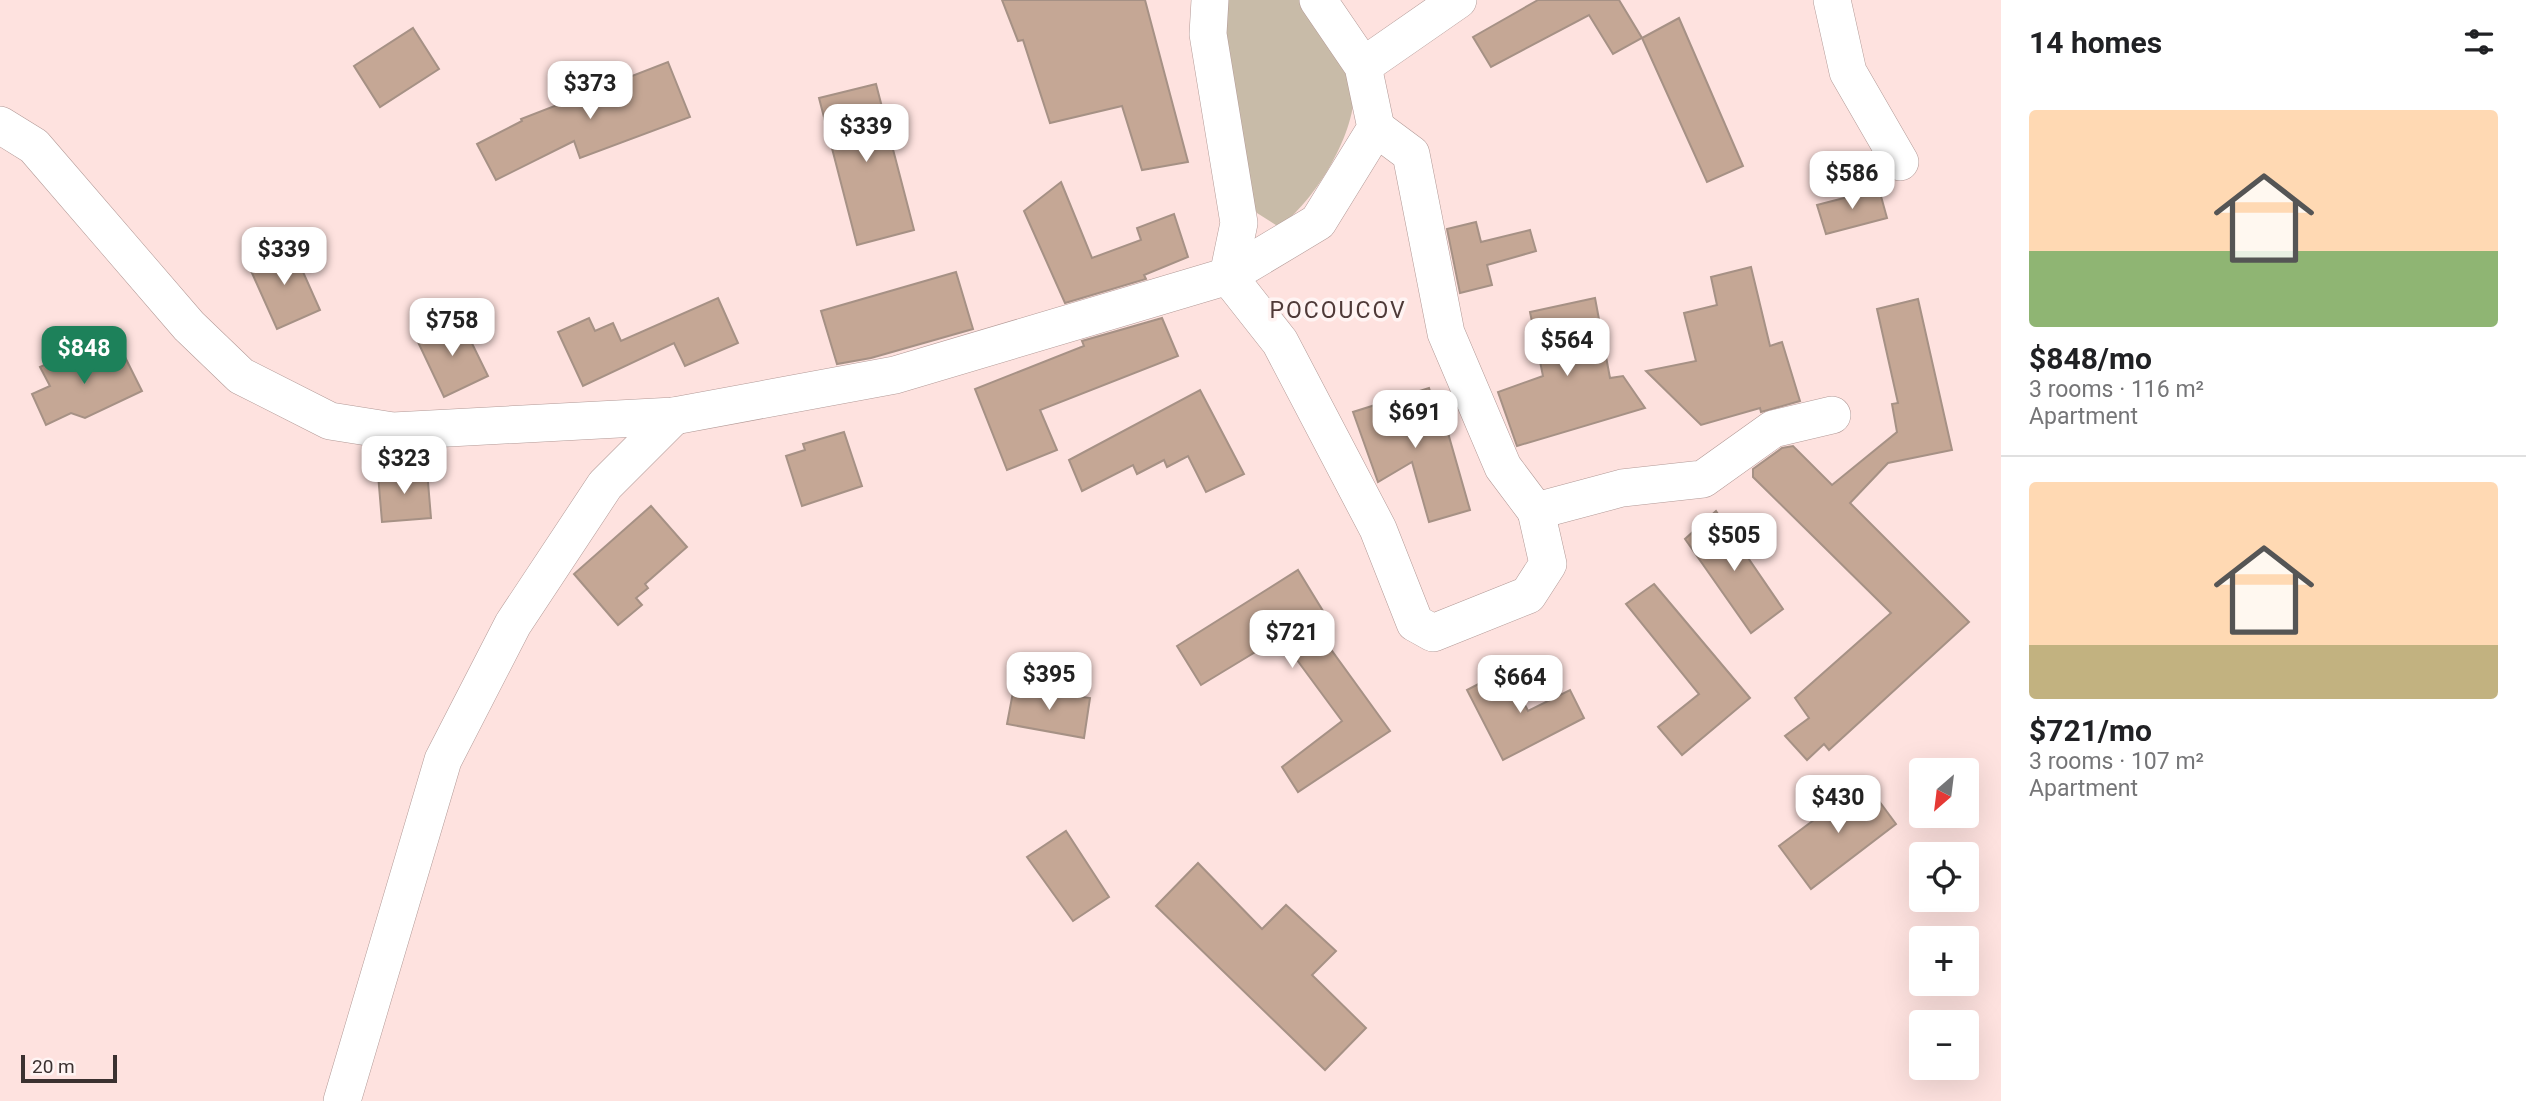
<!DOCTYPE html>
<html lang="en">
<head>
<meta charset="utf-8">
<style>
	body { margin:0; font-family:Roboto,sans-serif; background:#f6f6f6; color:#202124; height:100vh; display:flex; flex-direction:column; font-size:26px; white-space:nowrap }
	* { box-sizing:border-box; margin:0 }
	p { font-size:23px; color:#757577 }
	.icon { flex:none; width:38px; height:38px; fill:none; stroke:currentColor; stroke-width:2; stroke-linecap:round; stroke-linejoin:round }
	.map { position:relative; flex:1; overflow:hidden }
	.panel { display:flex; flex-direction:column; background:#fff; width:525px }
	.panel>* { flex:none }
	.needle { width:46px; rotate:208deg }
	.controls { position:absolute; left:1909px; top:758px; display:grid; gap:14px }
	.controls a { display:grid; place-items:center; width:70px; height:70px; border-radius:7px; background:#fff; box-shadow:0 7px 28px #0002; font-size:35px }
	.scale { position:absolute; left:21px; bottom:18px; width:96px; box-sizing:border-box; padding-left:7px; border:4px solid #3b3130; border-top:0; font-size:19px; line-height:24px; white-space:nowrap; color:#3b3130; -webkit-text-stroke:5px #fff4f3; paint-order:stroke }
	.price { position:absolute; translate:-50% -60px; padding:0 16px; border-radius:14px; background:#fff; color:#222; font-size:23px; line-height:46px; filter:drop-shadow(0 2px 4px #0008) }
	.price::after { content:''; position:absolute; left:50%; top:42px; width:21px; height:16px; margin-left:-10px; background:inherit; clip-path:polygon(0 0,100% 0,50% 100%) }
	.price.active { background:#1d815a; color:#fff }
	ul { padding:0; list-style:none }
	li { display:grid; align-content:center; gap:14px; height:371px; padding:0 28px }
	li+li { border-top:2px solid #e0e0e0 }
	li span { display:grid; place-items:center; height:217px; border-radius:7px; color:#555 }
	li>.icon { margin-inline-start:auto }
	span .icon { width:126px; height:126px; fill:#fffc; stroke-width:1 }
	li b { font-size:30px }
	h2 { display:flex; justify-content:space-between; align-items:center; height:84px; padding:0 28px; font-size:30px }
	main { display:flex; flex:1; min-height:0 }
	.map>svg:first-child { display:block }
	.green { fill:#c8bba8 }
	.building { fill:#c5a795; stroke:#a69185; stroke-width:2 }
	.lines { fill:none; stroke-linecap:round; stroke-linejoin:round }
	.minor-casing { stroke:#b29996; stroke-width:38 }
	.minor { stroke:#fff; stroke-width:37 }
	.labels { text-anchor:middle; stroke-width:7; stroke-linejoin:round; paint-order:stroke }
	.quarter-label { font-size:23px; letter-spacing:2px; fill:#4f3a38; stroke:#fff4f3 }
</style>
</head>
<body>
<main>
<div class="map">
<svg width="2001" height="1101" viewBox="0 0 2001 1101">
	<rect width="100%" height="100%" fill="#fee2df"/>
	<path class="green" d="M 1210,0 L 1300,0 C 1310,14 1346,56 1351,69 C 1368,117 1317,200 1279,227 L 1257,213 L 1242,185 Z"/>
	<g class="building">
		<path d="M 1002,0 L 1145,0 L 1188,162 L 1142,170 L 1122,106 L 1050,123 L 1023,40 L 1018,41 Z"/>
		<path d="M 1538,0 L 1619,0 L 1642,38 L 1613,54 L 1589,15 L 1491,67 L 1473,37 Z"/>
		<path d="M 1679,18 L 1743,166 L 1707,182 L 1642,38 Z"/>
		<path d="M 413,28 L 439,69 L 380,107 L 354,66 Z"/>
		<path d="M 668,62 L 690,117 L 580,158 L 574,141 L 496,180 L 477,144 L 522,121 L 521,119 Z"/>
		<path d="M 876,84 L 914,230 L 857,245 L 819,98 Z"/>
		<path d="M 1061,182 L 1092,258 L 1141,240 L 1137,228 L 1174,214 L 1188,257 L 1144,275 L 1146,279 L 1065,303 L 1024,211 Z"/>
		<path d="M 1879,189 L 1887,218 L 1826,234 L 1817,205 Z"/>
		<path d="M 1476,222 L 1481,242 L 1530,230 L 1536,251 L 1487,265 L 1492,285 L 1460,293 L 1447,229 Z"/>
		<path d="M 291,245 L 320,310 L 277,329 L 248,264 Z"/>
		<path d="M 1751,267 L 1770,346 L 1782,342 L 1800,401 L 1761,412 L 1760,408 L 1701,425 L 1646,371 L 1696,361 L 1684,313 L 1717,305 L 1711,277 Z"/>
		<path d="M 956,272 L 973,329 L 871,358 L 837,364 L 821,311 Z"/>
		<path d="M 718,298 L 738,343 L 685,366 L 674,343 L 583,386 L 558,332 L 589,318 L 595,331 L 613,323 L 621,341 Z"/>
		<path d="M 1595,298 L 1610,378 L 1623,376 L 1645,408 L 1517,446 L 1498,392 L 1543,376 L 1530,312 Z"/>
		<path d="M 1918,299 L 1952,450 L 1888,463 L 1850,503 L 1969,622 L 1829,750 L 1824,744 L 1807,760 L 1785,736 L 1809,718 L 1795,698 L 1891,613 L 1753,477 L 1753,469 L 1782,448 L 1793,446 L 1832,485 L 1897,432 L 1892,404 L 1898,403 L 1877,309 Z"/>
		<path d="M 1162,318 L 1178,356 L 1040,410 L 1057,450 L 1007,470 L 975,389 L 1084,346 L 1082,341 Z"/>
		<path d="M 460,319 L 488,376 L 444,397 L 417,340 Z"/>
		<path d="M 81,348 L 88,365 L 122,351 L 142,391 L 85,418 L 71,413 L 46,425 L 32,394 L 50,386 L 40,367 Z"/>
		<path d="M 1429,388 L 1437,413 L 1442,412 L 1470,510 L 1429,522 L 1412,462 L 1378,482 L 1353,412 Z"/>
		<path d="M 1200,390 L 1244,474 L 1206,492 L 1188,456 L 1167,467 L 1164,460 L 1137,474 L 1133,465 L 1082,491 L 1069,460 Z"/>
		<path d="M 844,432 L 862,486 L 802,506 L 786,456 L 805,450 L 803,444 Z"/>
		<path d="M 427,470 L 431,518 L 382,522 L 378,474 Z"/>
		<path d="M 651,506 L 687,547 L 645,584 L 648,588 L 636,598 L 642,605 L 618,625 L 574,574 Z"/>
		<path d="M 1716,511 L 1783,609 L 1751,633 L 1685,539 Z"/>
		<path d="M 1298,570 L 1323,611 L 1309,619 L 1390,731 L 1298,792 L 1282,767 L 1342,721 L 1280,637 L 1201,685 L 1177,646 Z"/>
		<path d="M 1654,584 L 1750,698 L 1682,755 L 1658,727 L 1699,694 L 1626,604 Z"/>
		<path d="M 1507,669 L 1528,711 L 1570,690 L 1584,718 L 1503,760 L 1467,690 Z"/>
		<path d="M 1014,687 L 1090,698 L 1084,738 L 1007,724 Z"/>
		<path d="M 1865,782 L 1896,824 L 1811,889 L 1779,846 Z"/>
		<path d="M 1066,831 L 1109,897 L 1073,921 L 1027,857 Z"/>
		<path d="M 1198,863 L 1262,929 L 1286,905 L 1336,951 L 1312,975 L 1366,1028 L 1325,1070 L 1156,906 Z"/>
	</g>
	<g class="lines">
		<defs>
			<g id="minor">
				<path d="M 1210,0 L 1208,34 L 1239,223 L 1228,276"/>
				<path d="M 1832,0 L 1848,72 L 1900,162"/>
				<path d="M 1363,66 L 1458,0"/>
				<path d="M 0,125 L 34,146 L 189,326 L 241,376 L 330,421 L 393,431 L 674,416 L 895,375 L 1228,276 L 1318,222 L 1376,128 L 1363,66 L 1318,0"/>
				<path d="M 1376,128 L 1411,154 L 1446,333 L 1503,467 L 1536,511 L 1622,488 L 1703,479 L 1773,429 L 1832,415"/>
				<path d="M 1228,276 L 1280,342 L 1378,529 L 1415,623 L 1433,633 L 1528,595 L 1548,564 L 1536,511"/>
				<path d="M 342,1101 L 443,760 L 513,624 L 605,485 L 674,416"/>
			</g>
		</defs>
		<use href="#minor" class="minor-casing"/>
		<use href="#minor" class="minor"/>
	</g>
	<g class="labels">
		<g class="quarter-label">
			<text x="1338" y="318">POCOUCOV</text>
		</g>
	</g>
</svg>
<div class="controls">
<a><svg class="needle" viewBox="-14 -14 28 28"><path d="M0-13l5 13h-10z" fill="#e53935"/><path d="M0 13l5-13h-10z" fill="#757577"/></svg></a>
<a><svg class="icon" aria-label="locate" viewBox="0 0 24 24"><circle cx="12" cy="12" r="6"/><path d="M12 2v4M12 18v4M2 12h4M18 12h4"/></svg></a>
<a>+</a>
<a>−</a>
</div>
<div class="scale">20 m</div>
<b class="price" style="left:590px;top:121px">$373</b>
<b class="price" style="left:866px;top:164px">$339</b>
<b class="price" style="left:1852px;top:211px">$586</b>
<b class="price" style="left:284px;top:287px">$339</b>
<b class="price" style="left:452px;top:358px">$758</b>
<b class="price" style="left:1567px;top:378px">$564</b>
<b class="price active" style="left:84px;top:386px">$848</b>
<b class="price" style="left:1415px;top:450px">$691</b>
<b class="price" style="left:404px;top:496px">$323</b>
<b class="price" style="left:1734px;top:573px">$505</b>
<b class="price" style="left:1292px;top:670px">$721</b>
<b class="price" style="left:1049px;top:712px">$395</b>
<b class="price" style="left:1520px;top:715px">$664</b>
<b class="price" style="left:1838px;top:835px">$430</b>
</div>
<section class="panel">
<h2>14 homes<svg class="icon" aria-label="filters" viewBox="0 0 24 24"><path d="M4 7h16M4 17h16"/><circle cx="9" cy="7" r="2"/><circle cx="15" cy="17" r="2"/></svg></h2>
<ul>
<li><span style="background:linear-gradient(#ffd9b3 65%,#8fb573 0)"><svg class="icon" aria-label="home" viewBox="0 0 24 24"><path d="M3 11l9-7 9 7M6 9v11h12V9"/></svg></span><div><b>$848/mo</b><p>3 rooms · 116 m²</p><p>Apartment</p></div></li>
<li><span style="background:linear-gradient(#ffd9b3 75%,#c2b280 0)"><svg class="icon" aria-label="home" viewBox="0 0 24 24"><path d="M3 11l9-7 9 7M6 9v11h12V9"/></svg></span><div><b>$721/mo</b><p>3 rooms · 107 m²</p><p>Apartment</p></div></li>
</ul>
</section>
</main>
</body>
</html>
